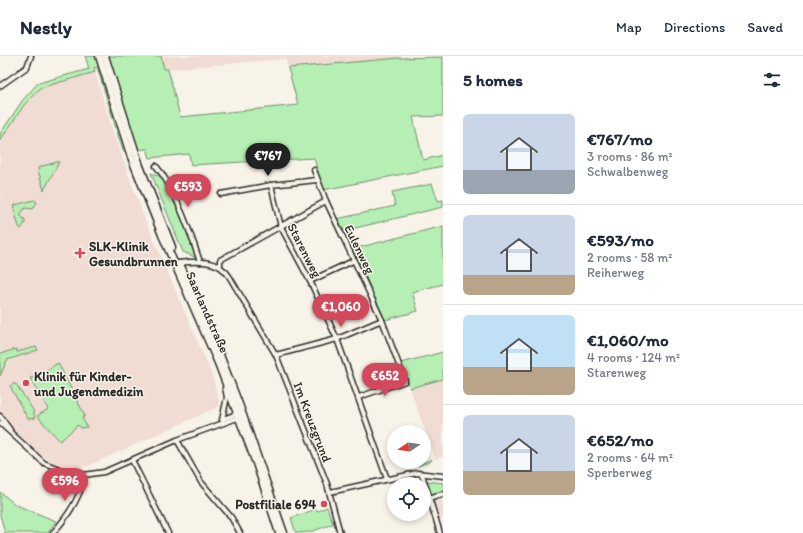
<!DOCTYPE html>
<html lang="en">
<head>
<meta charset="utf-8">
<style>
	body { margin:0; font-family:Itim,sans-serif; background:#f6f6f7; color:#1f2937; height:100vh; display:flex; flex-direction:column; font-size:15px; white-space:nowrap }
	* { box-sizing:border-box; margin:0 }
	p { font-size:13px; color:#747a83 }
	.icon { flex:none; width:22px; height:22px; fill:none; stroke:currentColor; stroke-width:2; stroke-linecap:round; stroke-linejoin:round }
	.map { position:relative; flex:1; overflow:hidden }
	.sheet { display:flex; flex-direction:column; background:#fff; width:360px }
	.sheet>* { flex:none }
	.needle { width:26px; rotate:257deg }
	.controls { position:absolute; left:387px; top:369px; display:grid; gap:8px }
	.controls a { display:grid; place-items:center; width:44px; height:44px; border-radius:50%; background:#fff; box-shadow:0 2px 6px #0003; font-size:20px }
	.price { position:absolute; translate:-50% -34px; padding:0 9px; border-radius:14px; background:#d1495b; color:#fff; font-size:13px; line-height:26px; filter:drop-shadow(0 1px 2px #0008) }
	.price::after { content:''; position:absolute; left:50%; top:24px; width:12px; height:9px; margin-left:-6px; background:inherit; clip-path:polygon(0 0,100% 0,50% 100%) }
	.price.selected { background:#222; color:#fff }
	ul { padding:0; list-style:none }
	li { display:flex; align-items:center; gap:12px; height:100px; padding:0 20px }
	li+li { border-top:1px solid #e0e1e3 }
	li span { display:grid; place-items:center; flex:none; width:112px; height:80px; border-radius:6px; color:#555 }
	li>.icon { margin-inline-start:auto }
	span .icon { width:48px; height:48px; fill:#fffc; stroke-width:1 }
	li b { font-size:17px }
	h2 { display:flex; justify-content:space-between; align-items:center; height:48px; padding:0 20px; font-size:17px }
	header { display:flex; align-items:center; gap:24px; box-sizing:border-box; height:56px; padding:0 20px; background:#fff; border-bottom:1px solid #e0e1e3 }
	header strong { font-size:19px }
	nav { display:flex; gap:22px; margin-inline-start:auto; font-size:14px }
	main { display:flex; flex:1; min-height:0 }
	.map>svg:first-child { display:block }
	.built { fill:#f0dcd2 }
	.green { fill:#b6efb3; stroke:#708d6f }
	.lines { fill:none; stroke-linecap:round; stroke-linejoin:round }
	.street-casing { stroke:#2b2b2b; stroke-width:7 }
	.primary-casing { stroke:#2b2b2b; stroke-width:9 }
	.street { stroke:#f7f3e8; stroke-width:4 }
	.primary { stroke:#f7f3e8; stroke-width:6 }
	.poi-dot { fill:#d1495b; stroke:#f7f3e8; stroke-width:1.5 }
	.labels { text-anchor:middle; stroke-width:3; stroke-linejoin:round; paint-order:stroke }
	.poi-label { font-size:13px; font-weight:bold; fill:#2b2b2b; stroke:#f7f3e8; text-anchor:start }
	.street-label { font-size:13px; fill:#2b2b2b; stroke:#f7f3e8 }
</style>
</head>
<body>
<header>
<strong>Nestly</strong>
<nav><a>Map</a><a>Directions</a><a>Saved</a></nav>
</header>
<main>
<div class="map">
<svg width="443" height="477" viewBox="0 0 443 477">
	<rect width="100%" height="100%" fill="#f7f3e8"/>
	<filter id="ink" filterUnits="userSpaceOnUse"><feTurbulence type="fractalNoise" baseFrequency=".025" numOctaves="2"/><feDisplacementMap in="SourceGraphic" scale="8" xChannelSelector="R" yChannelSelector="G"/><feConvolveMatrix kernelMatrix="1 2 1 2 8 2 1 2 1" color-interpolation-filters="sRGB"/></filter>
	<g filter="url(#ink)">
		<g class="built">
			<path d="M 161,0 L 399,0 L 399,2 L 288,12 L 285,3 L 168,13 L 164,13 Z"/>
			<path d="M 95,16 L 114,79 L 144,161 L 212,319 L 220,350 L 88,410 L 78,411 L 55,407 L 42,400 L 12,374 L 0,355 L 0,85 L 24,49 L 40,32 Z"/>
			<path d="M 443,323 L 443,401 L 435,403 L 410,332 Z"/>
			<path d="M 443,443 L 443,463 L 440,464 L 434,445 Z"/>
		</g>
		<g class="green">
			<path d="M 85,0 L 161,0 L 164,13 L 168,13 L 180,61 L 298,49 L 288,12 L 399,2 L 443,1 L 443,60 L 413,61 L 423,104 L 443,99 L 443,110 L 323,134 L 314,102 L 191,109 L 189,98 L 150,102 L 147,93 L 123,95 L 97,11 L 94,12 L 95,16 L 40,32 L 24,49 L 0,85 L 0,78 L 22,45 L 38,27 L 89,13 Z"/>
			<path d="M 57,106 L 59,106 L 44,134 L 38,114 L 39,111 Z"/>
			<path d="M 151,117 L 165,122 L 194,189 L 197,202 L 183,196 Z"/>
			<path d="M 432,128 L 438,145 L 443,144 L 443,151 L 343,175 L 337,163 L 395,150 L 392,136 Z"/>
			<path d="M 34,144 L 37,146 L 33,153 L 25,152 L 20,159 L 26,165 L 21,173 L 19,171 L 14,153 L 15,149 Z"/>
			<path d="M 443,170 L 443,228 L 412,236 L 418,255 L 385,264 L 353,193 Z"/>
			<path d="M 36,291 L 38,294 L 7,304 L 0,320 L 0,298 L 16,293 L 17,296 Z"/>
			<path d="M 443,296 L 443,323 L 410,332 L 401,307 Z"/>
			<path d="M 58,307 L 85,360 L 82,362 L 87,371 L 81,372 L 78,369 L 60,385 L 37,360 L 48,353 L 30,322 L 35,321 Z"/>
			<path d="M 14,328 L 16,328 L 33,354 L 35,362 L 28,363 L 10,330 Z"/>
			<path d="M 432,403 L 430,406 L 408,413 L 406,406 L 417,409 Z"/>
			<path d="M 427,425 L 443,427 L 443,436 L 431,439 Z"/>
			<path d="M 0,436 L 16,449 L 56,465 L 48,477 L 5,477 L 0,459 Z"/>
			<path d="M 327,451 L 333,468 L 310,476 L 296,477 L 291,462 L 316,453 L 317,455 Z"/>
		</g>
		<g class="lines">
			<defs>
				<g id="street">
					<path d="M 0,30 L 27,11 L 31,0"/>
					<path d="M 156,110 C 175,132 191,178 200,206"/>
					<path d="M 314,114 L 326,145 L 382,264 L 405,325 L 359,341"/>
					<path d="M 271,129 L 281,171 L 310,225 L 337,283 L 387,423"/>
					<path d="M 221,138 L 271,129 L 317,124"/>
					<path d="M 178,207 C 197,205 218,203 229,220 L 276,299 L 327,428 L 340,477"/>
					<path d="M 220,209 L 220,204 L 326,145"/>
					<path d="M 310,225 L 355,204"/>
					<path d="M 276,299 L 337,283 L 382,264"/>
					<path d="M 0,360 L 10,374"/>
					<path d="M 223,363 L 239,357"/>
					<path d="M 222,364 L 227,341 L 225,332"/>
					<path d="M 0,367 L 44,407 L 67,416 L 84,419 L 104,416 L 177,384 L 240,361"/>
					<path d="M 177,384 L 201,426 L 231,461 L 240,477"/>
					<path d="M 132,404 L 168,477"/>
					<path d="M 422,418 L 440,477"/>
					<path d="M 330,436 L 417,417 L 443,420"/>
					<path d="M 428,442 L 443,438"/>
					<path d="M 53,477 C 67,461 82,440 84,419"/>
				</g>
				<g id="primary">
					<path d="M 99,0 L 131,101 L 162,179 L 218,307 L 257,410 L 279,477"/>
					<path d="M 105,0 L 140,110 L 172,191"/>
					<path d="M 180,208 L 217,291 L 239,348 L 284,477"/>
				</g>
			</defs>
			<use href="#street" class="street-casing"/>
			<use href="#primary" class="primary-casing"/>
			<use href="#street" class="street"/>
			<use href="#primary" class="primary"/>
		</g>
	</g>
	<g class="poi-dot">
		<path d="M78 191h4v4h4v4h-4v4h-4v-4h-4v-4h4z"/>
		<circle cx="26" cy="327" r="4"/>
		<circle cx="324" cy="448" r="4"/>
	</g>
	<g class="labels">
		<g class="poi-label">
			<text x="89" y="195">SLK-Klinik<tspan x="89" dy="15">Gesundbrunnen</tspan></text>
			<text x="34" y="325">Klinik für Kinder-<tspan x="34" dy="15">und Jugendmedizin</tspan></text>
			<text x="316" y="453" text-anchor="end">Postfiliale 694</text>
		</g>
		<g class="street-label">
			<text transform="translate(360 193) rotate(64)" y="5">Eulenweg</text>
			<text transform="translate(305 194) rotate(63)" y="5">Starenweg</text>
			<text transform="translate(208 256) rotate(66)" y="5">Saarlandstraße</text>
			<text transform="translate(313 366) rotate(69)" y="5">Im Kreuzgrund</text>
		</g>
	</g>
</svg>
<div class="controls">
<a><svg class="needle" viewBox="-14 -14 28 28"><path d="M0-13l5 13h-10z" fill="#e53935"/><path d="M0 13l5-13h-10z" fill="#747a83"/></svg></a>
<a><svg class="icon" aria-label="locate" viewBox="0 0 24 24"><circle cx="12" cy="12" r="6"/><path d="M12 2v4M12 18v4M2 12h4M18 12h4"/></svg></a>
</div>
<b class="price selected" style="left:268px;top:121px">€767</b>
<b class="price" style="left:188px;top:152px">€593</b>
<b class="price" style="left:341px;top:272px">€1,060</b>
<b class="price" style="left:385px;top:341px">€652</b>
<b class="price" style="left:65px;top:446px">€596</b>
</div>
<section class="sheet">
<h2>5 homes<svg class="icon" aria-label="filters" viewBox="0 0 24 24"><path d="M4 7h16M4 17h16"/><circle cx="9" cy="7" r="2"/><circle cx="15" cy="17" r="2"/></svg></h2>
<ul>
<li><span style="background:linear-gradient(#c9d6e8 70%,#9aa5b1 0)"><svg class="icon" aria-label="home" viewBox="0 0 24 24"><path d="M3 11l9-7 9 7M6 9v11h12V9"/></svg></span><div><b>€767/mo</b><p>3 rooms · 86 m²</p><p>Schwalbenweg</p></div></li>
<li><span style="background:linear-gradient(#c9d6e8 75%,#b9a48a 0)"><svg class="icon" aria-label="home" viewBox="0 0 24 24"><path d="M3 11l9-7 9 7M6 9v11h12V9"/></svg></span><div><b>€593/mo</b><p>2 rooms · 58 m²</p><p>Reiherweg</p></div></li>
<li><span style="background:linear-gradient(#bfe0f5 65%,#b9a48a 0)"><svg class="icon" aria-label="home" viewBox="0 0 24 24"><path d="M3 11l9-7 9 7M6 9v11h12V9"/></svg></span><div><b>€1,060/mo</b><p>4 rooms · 124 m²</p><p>Starenweg</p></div></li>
<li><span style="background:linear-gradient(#c9d6e8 70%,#b9a48a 0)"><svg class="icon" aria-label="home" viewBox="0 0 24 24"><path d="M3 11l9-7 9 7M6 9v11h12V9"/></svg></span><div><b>€652/mo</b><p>2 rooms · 64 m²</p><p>Sperberweg</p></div></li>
</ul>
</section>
</main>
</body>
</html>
